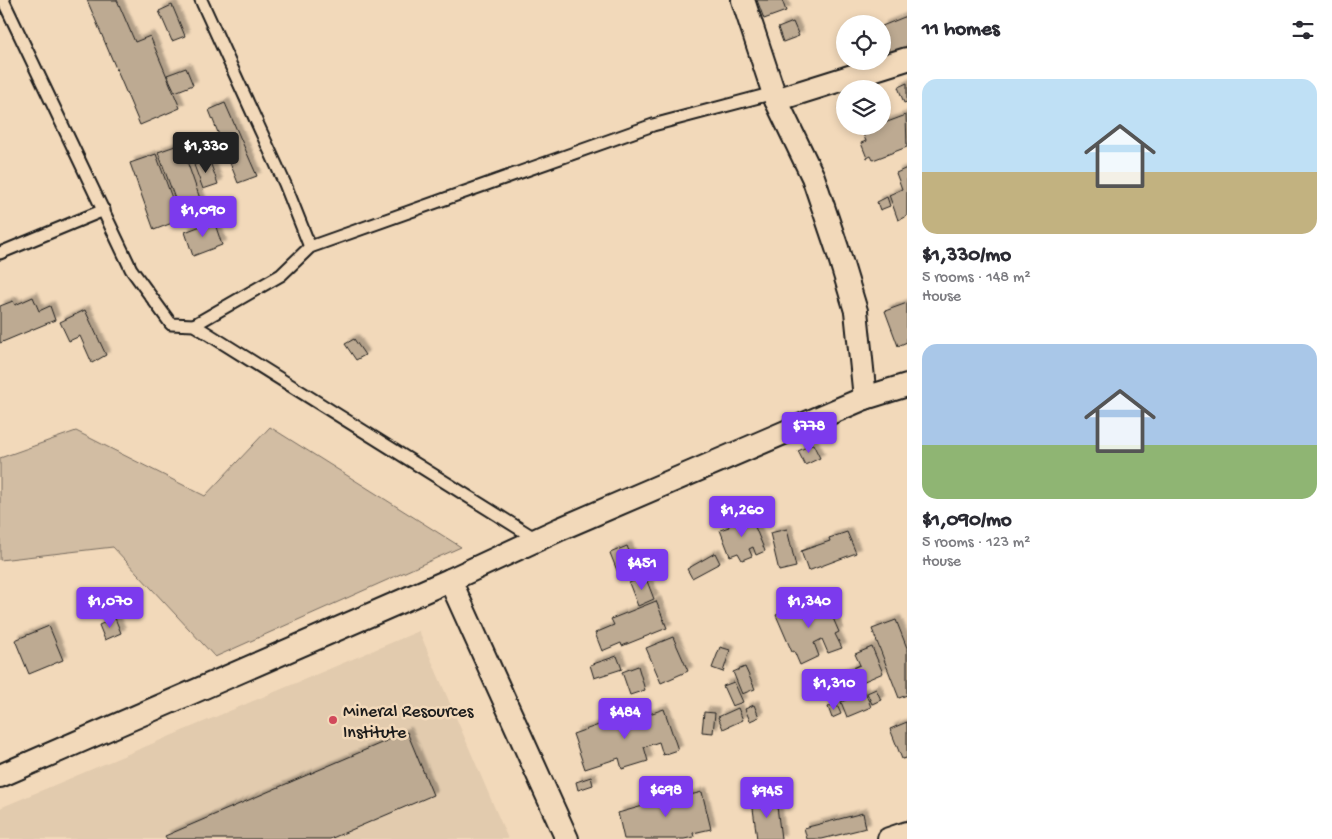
<!DOCTYPE html>
<html lang="en">
<head>
<meta charset="utf-8">
<style>
	body { margin:0; font-family:"Gochi Hand",sans-serif; background:#f7f7f7; color:#2b2b33; height:100vh; display:flex; flex-direction:column; font-size:19px; white-space:nowrap }
	* { box-sizing:border-box; margin:0 }
	p { font-size:16px; color:#7c7c81 }
	.icon { flex:none; width:28px; height:28px; fill:none; stroke:currentColor; stroke-width:2; stroke-linecap:round; stroke-linejoin:round }
	.map { position:relative; flex:1; overflow:hidden }
	.panel { display:flex; flex-direction:column; background:#fff; width:425px }
	.panel>* { flex:none }
	.fabs { position:absolute; left:836px; top:15px; display:grid; gap:10px }
	.fabs a { display:grid; place-items:center; width:55px; height:55px; border-radius:50%; background:#fff; box-shadow:0 2px 8px #0003; font-size:25px }
	.price { position:absolute; translate:-50% -42px; padding:0 11px; border-radius:5px; background:#7c3aed; color:#fff; font-size:16px; line-height:32px; filter:drop-shadow(0 1px 2px #0008) }
	.price::after { content:''; position:absolute; left:50%; top:30px; width:15px; height:11px; margin-left:-8px; background:inherit; clip-path:polygon(0 0,100% 0,50% 100%) }
	.price.active { background:#222; color:#fff }
	ul { padding:0; list-style:none }
	li { display:grid; align-content:center; gap:10px; height:265px; padding:0 15px }
	li span { display:grid; place-items:center; height:155px; border-radius:15px; color:#555 }
	li>.icon { margin-inline-start:auto }
	span .icon { width:90px; height:90px; fill:#fffc; stroke-width:1 }
	li b { font-size:21px }
	h2 { display:flex; justify-content:space-between; align-items:center; height:60px; padding:0 15px; font-size:21px }
	main { display:flex; flex:1; min-height:0 }
	.map>svg:first-child { display:block }
	.built { fill:#e2cbae }
	.green { fill:#d2bda3; stroke:#776c60 }
	.building { fill:#bdaa92; stroke:#1c1c1c; filter:url(#shadow) }
	.lines { fill:none; stroke-linecap:round; stroke-linejoin:round }
	.lane-casing { stroke:#1c1c1c; stroke-width:15 }
	.street-casing { stroke:#1c1c1c; stroke-width:26 }
	.lane { stroke:#f2d9ba; stroke-width:11 }
	.street { stroke:#f2d9ba; stroke-width:22 }
	.poi-dot { fill:#d1495b; stroke:#f2d9ba; stroke-width:2 }
	.labels { text-anchor:middle; stroke-width:5; stroke-linejoin:round; paint-order:stroke }
	.poi-label { font-size:18px; fill:#1c1c1c; stroke:#f2d9ba; text-anchor:start }
</style>
</head>
<body>
<main>
<div class="map">
<svg width="907" height="839" viewBox="0 0 907 839">
	<defs>
		<filter id="shadow"><feDropShadow dx="4.5" dy="-4.5" stdDeviation="1" flood-color="#0004"/></filter>
	</defs>
	<rect width="100%" height="100%" fill="#f2d9ba"/>
	<filter id="ink" filterUnits="userSpaceOnUse"><feTurbulence type="fractalNoise" baseFrequency=".02" numOctaves="2"/><feDisplacementMap in="SourceGraphic" scale="10" xChannelSelector="R" yChannelSelector="G"/><feConvolveMatrix kernelMatrix="1 2 1 2 8 2 1 2 1" color-interpolation-filters="sRGB"/></filter>
	<g filter="url(#ink)">
		<path class="built" d="M 419,631 L 508,839 L 0,839 L 0,808 Z"/>
		<path class="green" d="M 270,427 L 461,547 L 215,657 L 113,547 L 0,560 L 0,458 L 76,431 L 205,496 Z"/>
		<g class="building">
			<path d="M 87,0 L 117,0 L 135,42 L 150,36 L 180,108 L 140,125 Z"/>
			<path d="M 757,0 L 782,0 L 786,11 L 764,19 Z"/>
			<path d="M 172,5 L 185,36 L 172,41 L 159,11 Z"/>
			<path d="M 907,16 L 907,49 L 891,56 L 882,33 L 882,26 Z"/>
			<path d="M 793,22 L 799,36 L 783,42 L 778,28 Z"/>
			<path d="M 186,68 L 193,85 L 175,92 L 167,75 Z"/>
			<path d="M 907,83 L 907,102 L 904,103 L 898,87 Z"/>
			<path d="M 225,103 L 257,176 L 238,183 L 209,110 Z"/>
			<path d="M 845,106 L 845,126 L 855,126 L 846,130 L 838,108 Z"/>
			<path d="M 906,115 L 907,147 L 873,160 L 871,156 L 867,158 L 861,143 L 866,141 L 862,132 L 877,126 L 882,126 L 882,124 Z"/>
			<path d="M 181,144 L 205,213 L 183,221 L 158,152 Z"/>
			<path d="M 156,154 L 180,220 L 154,230 L 130,163 Z"/>
			<path d="M 209,159 L 218,184 L 203,189 L 194,165 Z"/>
			<path d="M 907,168 L 907,216 L 898,220 L 889,195 L 902,189 L 896,173 Z"/>
			<path d="M 887,197 L 890,206 L 880,210 L 877,202 Z"/>
			<path d="M 214,221 L 222,245 L 193,256 L 185,232 Z"/>
			<path d="M 33,297 L 39,311 L 50,306 L 55,320 L 0,343 L 0,306 L 13,301 L 15,305 Z"/>
			<path d="M 907,303 L 907,342 L 898,346 L 885,311 Z"/>
			<path d="M 85,310 L 106,355 L 92,363 L 80,336 L 69,341 L 60,322 Z"/>
			<path d="M 354,339 L 365,355 L 356,360 L 345,344 Z"/>
			<path d="M 813,444 L 820,458 L 805,465 L 798,451 Z"/>
			<path d="M 750,515 L 765,551 L 756,555 L 753,547 L 749,549 L 752,556 L 742,560 L 738,553 L 730,556 L 720,530 L 729,527 L 728,523 Z"/>
			<path d="M 787,529 L 796,567 L 779,571 L 770,533 Z"/>
			<path d="M 847,532 L 856,553 L 808,571 L 801,551 L 830,541 L 829,538 Z"/>
			<path d="M 627,546 L 635,566 L 618,573 L 610,553 Z"/>
			<path d="M 715,553 L 720,563 L 692,578 L 687,569 Z"/>
			<path d="M 645,576 L 654,599 L 638,606 L 629,583 Z"/>
			<path d="M 823,595 L 839,632 L 835,634 L 842,648 L 828,653 L 822,639 L 814,643 L 819,656 L 800,665 L 794,651 L 792,652 L 776,615 Z"/>
			<path d="M 656,601 L 667,628 L 622,646 L 621,643 L 602,651 L 595,633 L 614,625 L 611,619 Z"/>
			<path d="M 115,618 L 121,633 L 105,640 L 99,625 Z"/>
			<path d="M 896,620 L 907,648 L 907,695 L 899,698 L 872,629 Z"/>
			<path d="M 49,626 L 63,660 L 29,674 L 15,640 Z"/>
			<path d="M 673,637 L 688,671 L 661,683 L 646,648 Z"/>
			<path d="M 720,647 L 730,650 L 723,672 L 712,668 Z"/>
			<path d="M 872,647 L 883,673 L 839,692 L 832,677 L 860,665 L 855,654 Z"/>
			<path d="M 617,656 L 622,669 L 594,678 L 590,665 Z"/>
			<path d="M 638,666 L 645,690 L 630,695 L 622,672 Z"/>
			<path d="M 745,667 L 755,689 L 742,694 L 733,672 Z"/>
			<path d="M 734,682 L 743,702 L 732,706 L 723,686 Z"/>
			<path d="M 876,689 L 881,700 L 872,704 L 867,693 Z"/>
			<path d="M 865,692 L 871,707 L 847,717 L 841,702 Z"/>
			<path d="M 836,703 L 841,714 L 832,718 L 828,707 Z"/>
			<path d="M 754,705 L 759,717 L 750,721 L 745,709 Z"/>
			<path d="M 738,708 L 743,720 L 723,729 L 718,717 Z"/>
			<path d="M 664,709 L 678,750 L 663,755 L 659,742 L 644,747 L 648,761 L 622,769 L 619,758 L 585,769 L 573,734 L 633,713 L 635,719 Z"/>
			<path d="M 704,712 L 715,713 L 713,733 L 702,732 Z"/>
			<path d="M 907,722 L 907,758 L 902,759 L 890,729 Z"/>
			<path d="M 407,732 L 433,795 L 330,839 L 167,839 L 165,836 Z"/>
			<path d="M 591,777 L 593,785 L 578,790 L 576,782 Z"/>
			<path d="M 681,790 L 682,797 L 702,792 L 711,829 L 693,833 L 694,837 L 684,839 L 624,839 L 618,813 L 643,806 L 642,800 Z"/>
			<path d="M 776,798 L 781,839 L 757,839 L 752,801 Z"/>
			<path d="M 863,813 L 866,828 L 822,839 L 807,839 L 804,828 Z"/>
		</g>
		<g class="lines">
			<defs>
				<g id="lane">
					<path d="M 3,0 L 131,269 L 171,324 L 194,325 L 536,539"/>
					<path d="M 201,0 L 285,184 L 310,247"/>
					<path d="M 0,253 L 104,210"/>
					<path d="M 194,325 L 281,275 L 310,247 L 653,125 L 774,93"/>
				</g>
				<g id="street">
					<path d="M 743,0 L 776,100 L 813,177 L 837,248 L 856,311 L 865,398"/>
					<path d="M 776,100 L 907,59"/>
					<path d="M 450,580 L 567,839"/>
					<path d="M 0,776 L 450,580 L 560,529 L 865,398 L 907,385"/>
					<path d="M 889,839 L 907,833"/>
				</g>
			</defs>
			<use href="#lane" class="lane-casing"/>
			<use href="#street" class="street-casing"/>
			<use href="#lane" class="lane"/>
			<use href="#street" class="street"/>
		</g>
	</g>
	<circle class="poi-dot" cx="333" cy="720" r="5"/>
	<g class="labels">
		<g class="poi-label">
			<text x="343" y="716">Mineral Resources<tspan x="343" dy="21">Institute</tspan></text>
		</g>
	</g>
</svg>
<div class="fabs">
<a><svg class="icon" aria-label="locate" viewBox="0 0 24 24"><circle cx="12" cy="12" r="6"/><path d="M12 2v4M12 18v4M2 12h4M18 12h4"/></svg></a>
<a><svg class="icon" aria-label="layers" viewBox="0 0 24 24"><path d="M12 4l9 5-9 5-9-5zM3 14l9 5 9-5"/></svg></a>
</div>
<b class="price active" style="left:206px;top:174px">$1,330</b>
<b class="price" style="left:203px;top:238px">$1,090</b>
<b class="price" style="left:809px;top:454px">$778</b>
<b class="price" style="left:742px;top:538px">$1,260</b>
<b class="price" style="left:642px;top:591px">$451</b>
<b class="price" style="left:110px;top:629px">$1,070</b>
<b class="price" style="left:809px;top:629px">$1,340</b>
<b class="price" style="left:834px;top:711px">$1,310</b>
<b class="price" style="left:625px;top:740px">$484</b>
<b class="price" style="left:666px;top:818px">$698</b>
<b class="price" style="left:767px;top:819px">$945</b>
</div>
<section class="panel">
<h2>11 homes<svg class="icon" aria-label="filters" viewBox="0 0 24 24"><path d="M4 7h16M4 17h16"/><circle cx="9" cy="7" r="2"/><circle cx="15" cy="17" r="2"/></svg></h2>
<ul>
<li><span style="background:linear-gradient(#bfe0f5 60%,#c2b280 0)"><svg class="icon" aria-label="home" viewBox="0 0 24 24"><path d="M3 11l9-7 9 7M6 9v11h12V9"/></svg></span><div><b>$1,330/mo</b><p>5 rooms · 148 m²</p><p>House</p></div></li>
<li><span style="background:linear-gradient(#a9c7e8 65%,#8fb573 0)"><svg class="icon" aria-label="home" viewBox="0 0 24 24"><path d="M3 11l9-7 9 7M6 9v11h12V9"/></svg></span><div><b>$1,090/mo</b><p>5 rooms · 123 m²</p><p>House</p></div></li>
</ul>
</section>
</main>
</body>
</html>
